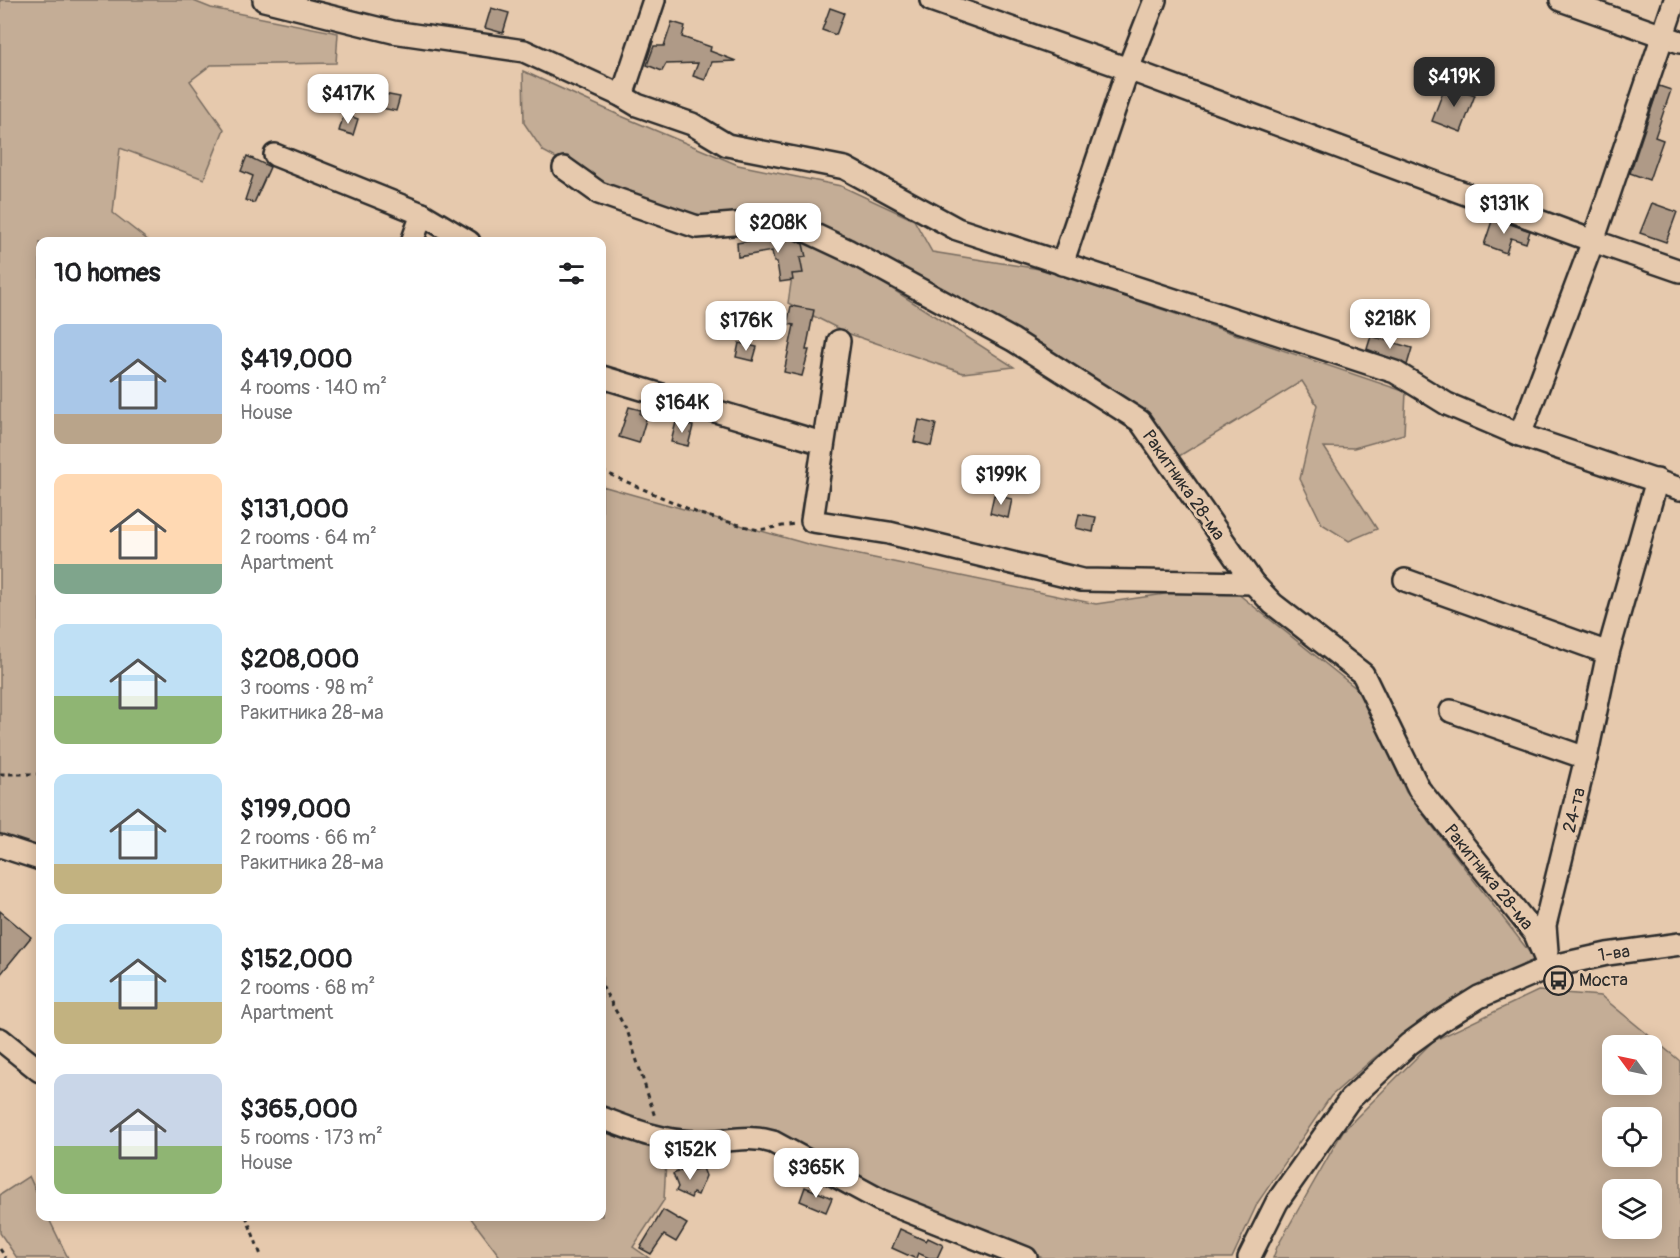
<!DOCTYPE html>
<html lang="en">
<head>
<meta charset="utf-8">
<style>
	body { margin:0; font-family:Pangolin,sans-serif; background:#f6f6f6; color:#202124; height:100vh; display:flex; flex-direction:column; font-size:22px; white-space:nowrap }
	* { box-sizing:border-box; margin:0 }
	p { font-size:20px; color:#757577 }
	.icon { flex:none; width:33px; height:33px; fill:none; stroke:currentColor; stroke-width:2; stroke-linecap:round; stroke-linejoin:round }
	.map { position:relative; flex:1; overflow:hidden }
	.side { position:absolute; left:36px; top:237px; width:570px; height:984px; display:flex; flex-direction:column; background:#fff; border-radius:12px; box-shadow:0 3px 15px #0003 }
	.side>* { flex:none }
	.needle { width:39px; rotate:303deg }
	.fabs { position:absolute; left:1602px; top:1035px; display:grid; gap:12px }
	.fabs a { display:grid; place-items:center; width:60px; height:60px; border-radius:12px; background:#fff; box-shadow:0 3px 15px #0003; font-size:30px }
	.price { position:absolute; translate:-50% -51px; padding:0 14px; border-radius:12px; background:#fff; color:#222; font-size:20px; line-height:39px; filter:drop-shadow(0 2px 3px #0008) }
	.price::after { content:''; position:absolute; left:50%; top:36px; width:18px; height:14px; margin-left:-9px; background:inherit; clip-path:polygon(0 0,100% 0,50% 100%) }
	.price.on { background:#2b2b2b; color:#fff }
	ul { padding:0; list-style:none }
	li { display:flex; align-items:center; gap:18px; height:150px; padding:0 18px }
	li span { display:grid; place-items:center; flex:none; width:168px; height:120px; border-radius:12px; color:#555 }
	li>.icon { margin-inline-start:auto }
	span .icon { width:72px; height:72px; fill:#fffc; stroke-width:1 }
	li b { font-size:26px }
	h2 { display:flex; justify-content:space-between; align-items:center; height:72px; padding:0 18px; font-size:26px }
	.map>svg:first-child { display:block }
	.green { fill:#c4ad96; stroke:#786c60; stroke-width:1.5; fill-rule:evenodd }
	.building { fill:#af9a87; stroke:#2b2b2b; stroke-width:1.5 }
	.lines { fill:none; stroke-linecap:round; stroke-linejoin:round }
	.minor-casing { stroke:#2b2b2b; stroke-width:26 }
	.path { stroke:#2b2b2b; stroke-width:3; stroke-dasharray:4.5 4.5; stroke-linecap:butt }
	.minor { stroke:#e6c9ad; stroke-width:21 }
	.labels { text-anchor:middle; stroke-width:6; stroke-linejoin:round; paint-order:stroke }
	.street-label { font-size:18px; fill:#2b2b2b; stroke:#e6c9ad }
	.poi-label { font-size:18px; fill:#2b2b2b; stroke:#e6c9ad; text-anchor:start }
</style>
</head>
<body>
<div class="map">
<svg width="1680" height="1258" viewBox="0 0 1680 1258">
	<rect width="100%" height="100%" fill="#e6c9ad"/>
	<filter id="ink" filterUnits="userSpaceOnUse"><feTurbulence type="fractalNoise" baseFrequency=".0167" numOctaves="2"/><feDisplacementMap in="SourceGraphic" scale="12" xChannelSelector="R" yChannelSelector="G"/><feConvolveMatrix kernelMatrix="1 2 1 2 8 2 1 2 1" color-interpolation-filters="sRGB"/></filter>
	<g filter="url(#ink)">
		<g class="green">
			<path d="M 0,0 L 191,0 L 211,8 L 338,33 L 336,63 L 211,65 L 190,81 L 224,129 L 204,179 L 120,148 L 113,213 L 149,241 L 40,242 L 40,862 L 0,850 Z"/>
			<path d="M 523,71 L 621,116 L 738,165 L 841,186 L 914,220 L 932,252 L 1046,270 L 1406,392 L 1404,434 L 1354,448 L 1324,447 L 1377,529 L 1349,541 L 1322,524 L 1300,479 L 1317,405 L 1302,381 L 1171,461 L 1143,419 L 850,238 L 786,210 L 696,216 L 604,184 L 543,151 L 524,123 Z"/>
			<path d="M 798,237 L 872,276 L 1014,367 L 963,373 L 847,333 L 788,303 Z"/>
			<path d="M 602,486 L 811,545 L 1096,604 L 1227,585 L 1362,693 L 1406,792 L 1537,962 L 1451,1000 L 1374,1058 L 1331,1096 L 1258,1202 L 1232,1258 L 1043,1258 L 1000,1242 L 760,1131 L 667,1140 L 664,1200 L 633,1247 L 649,1258 L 501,1258 L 470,1217 L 602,1216 Z"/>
			<path d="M 1538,991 L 1601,996 L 1680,1061 L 1680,1258 L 1273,1258 L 1277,1247 L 1343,1131 L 1433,1041 ZM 1612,1046 L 1652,1046 L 1652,1084 L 1612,1084 ZM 1612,1118 L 1652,1118 L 1652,1156 L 1612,1156 ZM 1612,1190 L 1652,1190 L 1652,1228 L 1612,1228 Z"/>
			<path d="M 29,1176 L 40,1200 L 40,1216 L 48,1217 L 68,1258 L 17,1258 L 0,1233 L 0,1195 Z"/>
		</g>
		<g class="building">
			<path d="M 491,8 L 509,13 L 503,33 L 485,28 Z"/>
			<path d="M 830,8 L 844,13 L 836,35 L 822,30 Z"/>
			<path d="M 672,22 L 685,26 L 682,37 L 711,47 L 710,51 L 736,61 L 712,62 L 705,80 L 693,76 L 698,63 L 666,64 L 662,71 L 647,65 L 654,46 L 664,46 Z"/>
			<path d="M 1446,84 L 1475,95 L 1461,132 L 1432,121 Z"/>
			<path d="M 1659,86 L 1671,90 L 1655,137 L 1663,140 L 1649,180 L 1630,173 Z"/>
			<path d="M 384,94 L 400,97 L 396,111 L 381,108 Z"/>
			<path d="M 344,114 L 358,119 L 353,135 L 339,131 Z"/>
			<path d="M 247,156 L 270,167 L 254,203 L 245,200 L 253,176 L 241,171 Z"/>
			<path d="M 1652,203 L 1677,212 L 1666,242 L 1640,233 Z"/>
			<path d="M 1493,218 L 1530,231 L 1526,243 L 1511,238 L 1506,253 L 1484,245 Z"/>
			<path d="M 784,235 L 803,244 L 806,257 L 800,258 L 803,273 L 792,274 L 793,280 L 780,282 L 777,262 L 774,262 L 772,251 L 738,257 L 737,243 Z"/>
			<path d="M 791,306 L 814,310 L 806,350 L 809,350 L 802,376 L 784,372 L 794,325 L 787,324 Z"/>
			<path d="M 1371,336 L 1412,348 L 1407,365 L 1367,349 Z"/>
			<path d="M 739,343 L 757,347 L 753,361 L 736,357 Z"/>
			<path d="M 629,407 L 641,410 L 640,414 L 647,416 L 639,443 L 619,437 Z"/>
			<path d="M 919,420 L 936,424 L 931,446 L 914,442 Z"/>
			<path d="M 676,422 L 693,426 L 688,446 L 671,442 Z"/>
			<path d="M 994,495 L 1012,499 L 1008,518 L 990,513 Z"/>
			<path d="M 1079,514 L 1096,517 L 1093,532 L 1076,528 Z"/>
			<path d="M 0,911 L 31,937 L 0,975 Z"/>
			<path d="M 686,1168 L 688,1171 L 703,1168 L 706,1176 L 698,1195 L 693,1193 L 691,1198 L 676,1191 L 678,1187 L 673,1174 Z"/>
			<path d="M 805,1187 L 832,1198 L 826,1212 L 800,1201 Z"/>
			<path d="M 663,1210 L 687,1224 L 676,1242 L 664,1235 L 651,1254 L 640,1248 Z"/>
			<path d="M 900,1229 L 926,1241 L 928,1238 L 943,1245 L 937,1258 L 929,1258 L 918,1253 L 916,1258 L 914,1258 L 892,1248 Z"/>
		</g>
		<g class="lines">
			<defs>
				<g id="minor">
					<path d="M 264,0 L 393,32 L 524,51 L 622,96 L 637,105 L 692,124 L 727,145 L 845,168 L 957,229 L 1395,372 L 1447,404 L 1520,435 L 1680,489"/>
					<path d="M 931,0 L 1128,69 L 1593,241 L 1680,271"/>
					<path d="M 1561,0 L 1680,42"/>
					<path d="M 622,96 L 654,0"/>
					<path d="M 275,155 L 422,214 L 469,242"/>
					<path d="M 564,168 L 599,193 L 697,227 L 783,220 L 847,250 L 1013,340 L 1140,421 L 1253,583 L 1273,604 L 1363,674 L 1419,789 L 1535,934 L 1549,967"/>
					<path d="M 412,242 L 422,214"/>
					<path d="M 1062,264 L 1128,69 L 1155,0"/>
					<path d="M 839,341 L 812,521 L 889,533 L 1082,580 L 1253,583"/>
					<path d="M 602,377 L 822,443"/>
					<path d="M 1520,435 L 1593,241 L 1675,0"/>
					<path d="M 1405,580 L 1608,653"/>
					<path d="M 1451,711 L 1586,758"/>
					<path d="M 0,846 L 40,859"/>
					<path d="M 1547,951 L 1545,925 L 1586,758 L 1608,653 L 1657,480"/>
					<path d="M 0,1039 L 40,1071"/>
					<path d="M 602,1118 C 633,1130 666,1143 700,1142 C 727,1142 746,1134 773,1142 L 880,1200 L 1026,1258"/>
					<path d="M 1249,1258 L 1277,1202 L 1350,1099 L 1409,1044 L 1442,1020 L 1479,997 L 1549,967 L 1607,954 L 1680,944"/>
				</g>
			</defs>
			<use href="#minor" class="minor-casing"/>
			<g class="path">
				<path d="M 602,471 L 700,514 L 758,530 L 795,524"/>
				<path d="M 0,774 L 40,774"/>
				<path d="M 602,986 L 628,1033 L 655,1117"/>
				<path d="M 246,1216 L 262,1258"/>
				<path d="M 0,1249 L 6,1258"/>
			</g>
			<use href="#minor" class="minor"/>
		</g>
	</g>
	<defs>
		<symbol id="bus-ring" viewBox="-11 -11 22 22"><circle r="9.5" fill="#e6c9ad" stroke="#2b2b2b" stroke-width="1.5"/><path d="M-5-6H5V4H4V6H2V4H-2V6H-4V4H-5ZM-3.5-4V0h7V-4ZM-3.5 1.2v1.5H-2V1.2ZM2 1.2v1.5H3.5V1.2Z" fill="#2b2b2b"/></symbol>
	</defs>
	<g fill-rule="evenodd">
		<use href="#bus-ring" x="1542" y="964" width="33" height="33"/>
	</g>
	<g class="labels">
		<g class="street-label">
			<text transform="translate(1184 485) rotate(55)" y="6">Ракитника 28-ма</text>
			<text transform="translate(1574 810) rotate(-76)" y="6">24-та</text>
			<text transform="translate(1489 877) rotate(51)" y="6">Ракитника 28-ма</text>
			<text transform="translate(1614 953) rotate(-8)" y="6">1-ва</text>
		</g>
		<g class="poi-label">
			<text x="1579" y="986">Моста</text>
		</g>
	</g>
</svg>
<div class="fabs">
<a><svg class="needle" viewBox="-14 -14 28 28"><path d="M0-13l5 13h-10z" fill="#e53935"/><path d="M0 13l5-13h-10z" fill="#757577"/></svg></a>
<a><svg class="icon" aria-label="locate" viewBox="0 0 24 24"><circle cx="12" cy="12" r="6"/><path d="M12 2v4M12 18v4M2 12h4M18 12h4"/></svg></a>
<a><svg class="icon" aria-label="layers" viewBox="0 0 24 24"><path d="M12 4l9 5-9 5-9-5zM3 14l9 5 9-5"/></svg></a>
</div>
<b class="price on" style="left:1454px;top:108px">$419K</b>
<b class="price" style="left:348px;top:125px">$417K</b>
<b class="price" style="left:1504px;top:235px">$131K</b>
<b class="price" style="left:778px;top:254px">$208K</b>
<b class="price" style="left:1390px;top:350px">$218K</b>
<b class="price" style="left:746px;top:352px">$176K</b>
<b class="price" style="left:682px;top:434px">$164K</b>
<b class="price" style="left:1001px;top:506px">$199K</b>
<b class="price" style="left:690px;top:1181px">$152K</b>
<b class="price" style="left:816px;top:1199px">$365K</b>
<section class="side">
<h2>10 homes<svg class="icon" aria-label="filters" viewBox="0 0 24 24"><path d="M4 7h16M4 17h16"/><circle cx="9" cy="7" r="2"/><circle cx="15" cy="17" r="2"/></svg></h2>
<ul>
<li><span style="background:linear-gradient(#a9c7e8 75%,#b9a48a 0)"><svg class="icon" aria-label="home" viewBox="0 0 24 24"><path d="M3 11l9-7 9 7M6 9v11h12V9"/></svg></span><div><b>$419,000</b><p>4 rooms · 140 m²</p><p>House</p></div></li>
<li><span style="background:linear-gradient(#ffd9b3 75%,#7fa58c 0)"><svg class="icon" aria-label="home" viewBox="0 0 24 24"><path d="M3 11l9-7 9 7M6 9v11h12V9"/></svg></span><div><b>$131,000</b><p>2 rooms · 64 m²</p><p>Apartment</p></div></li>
<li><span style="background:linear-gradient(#bfe0f5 60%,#8fb573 0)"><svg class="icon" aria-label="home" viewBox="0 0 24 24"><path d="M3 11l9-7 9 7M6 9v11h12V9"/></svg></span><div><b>$208,000</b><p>3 rooms · 98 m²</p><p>Ракитника 28-ма</p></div></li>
<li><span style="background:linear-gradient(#bfe0f5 75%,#c2b280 0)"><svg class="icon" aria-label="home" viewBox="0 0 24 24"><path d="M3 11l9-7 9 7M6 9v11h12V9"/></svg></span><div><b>$199,000</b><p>2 rooms · 66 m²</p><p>Ракитника 28-ма</p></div></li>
<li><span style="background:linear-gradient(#bfe0f5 65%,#c2b280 0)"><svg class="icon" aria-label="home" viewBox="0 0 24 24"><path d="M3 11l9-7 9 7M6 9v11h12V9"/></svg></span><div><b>$152,000</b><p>2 rooms · 68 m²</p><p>Apartment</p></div></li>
<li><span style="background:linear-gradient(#c9d6e8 60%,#8fb573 0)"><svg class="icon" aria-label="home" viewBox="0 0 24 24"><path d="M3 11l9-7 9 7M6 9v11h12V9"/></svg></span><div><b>$365,000</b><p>5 rooms · 173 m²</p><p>House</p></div></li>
</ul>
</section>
</div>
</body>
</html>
